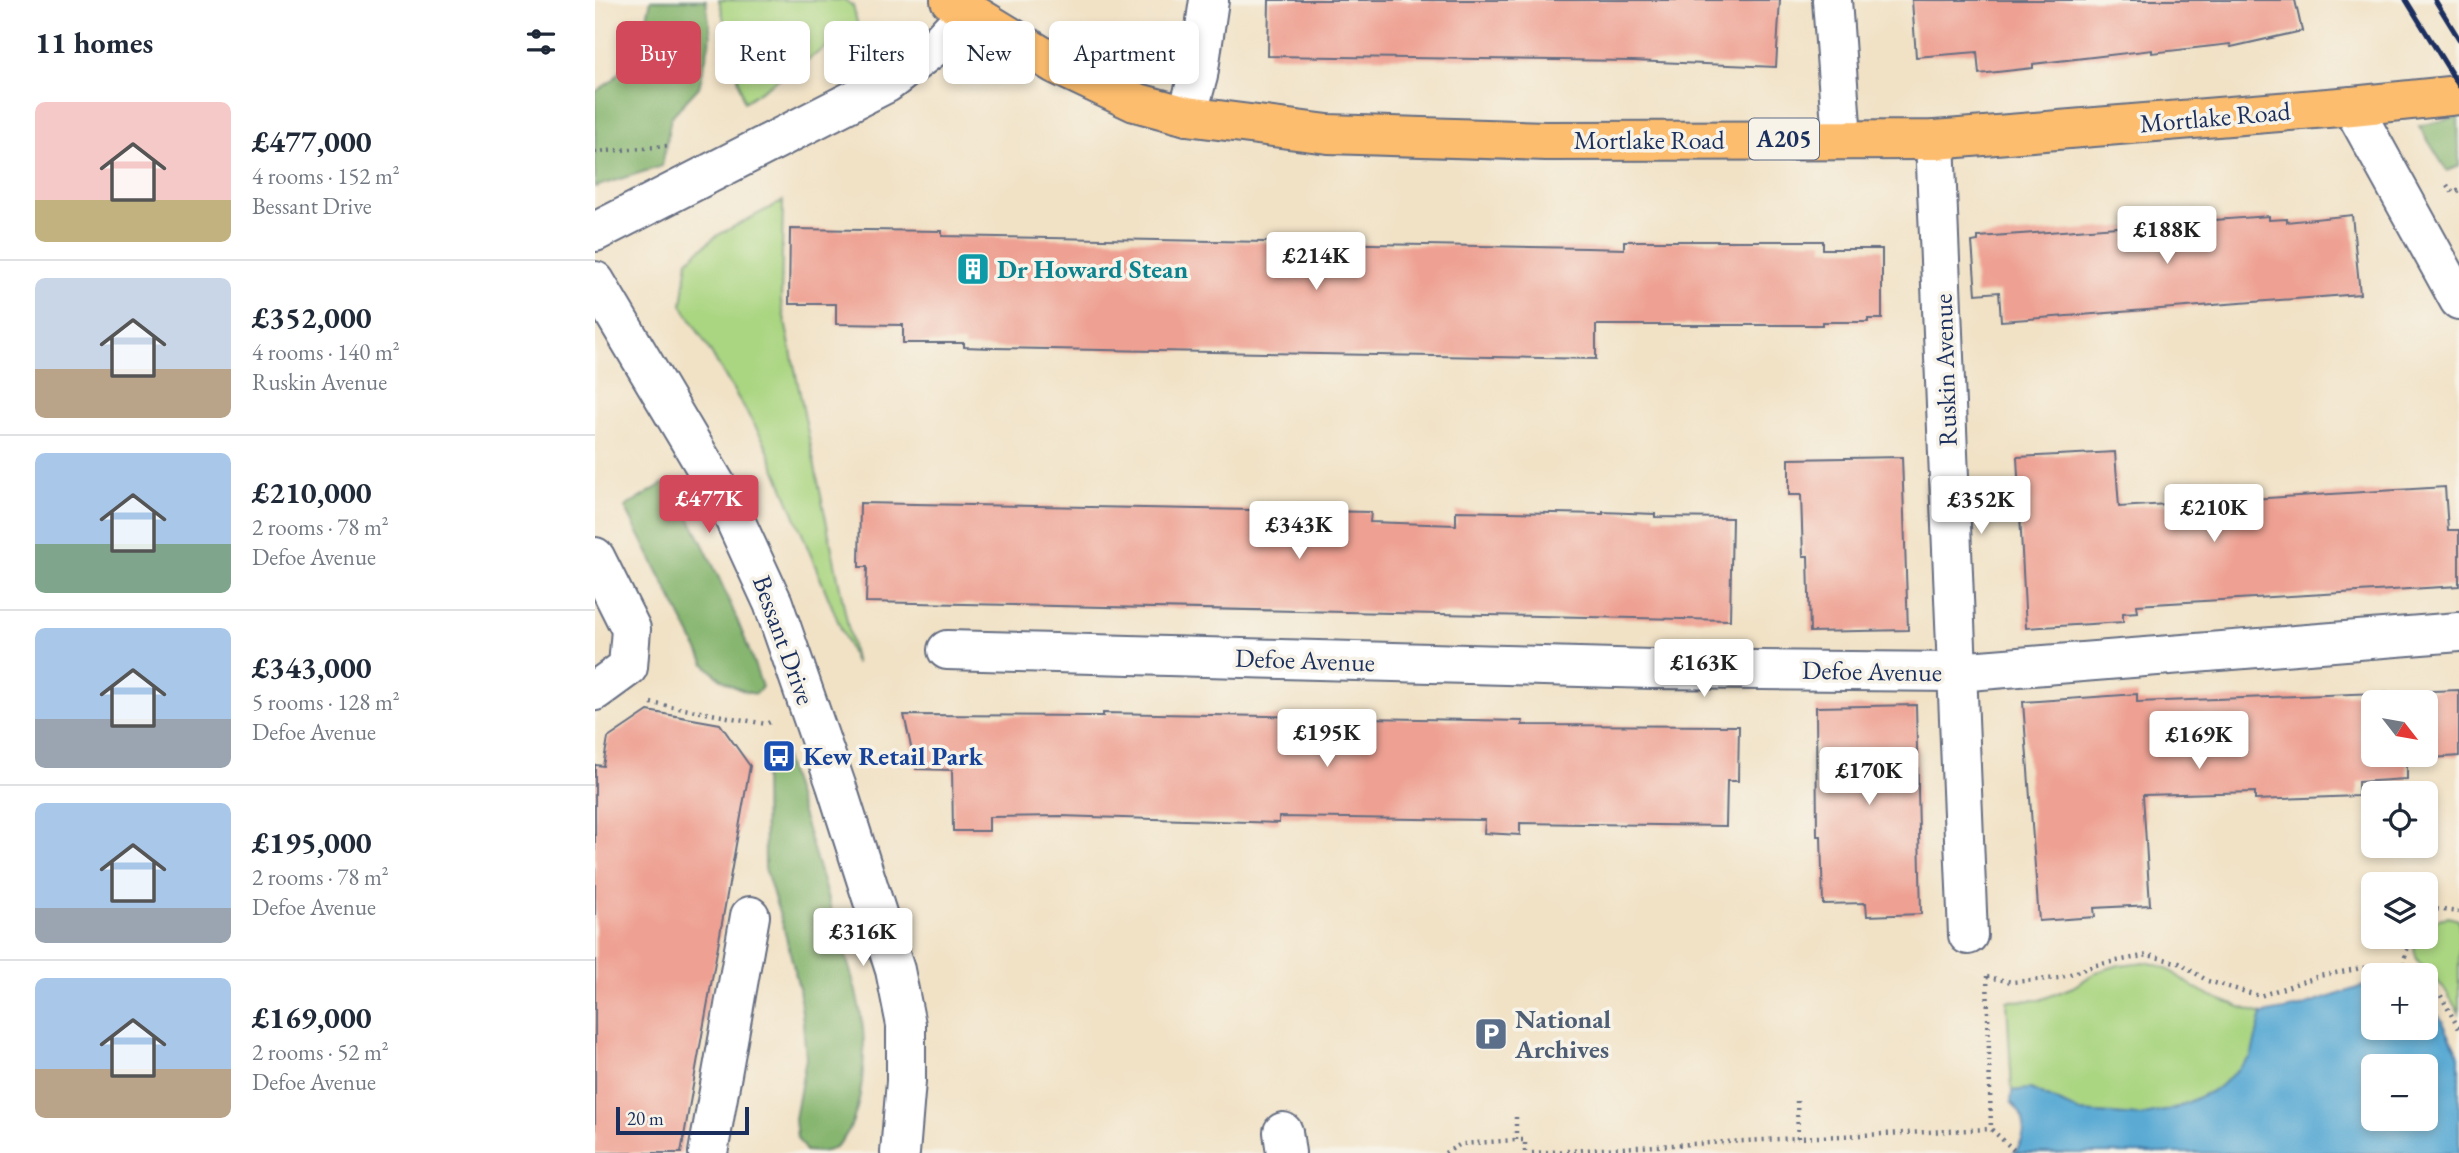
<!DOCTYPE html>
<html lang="en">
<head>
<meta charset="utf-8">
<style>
	body { margin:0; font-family:"EB Garamond",serif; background:#f2f2f3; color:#1f2937; height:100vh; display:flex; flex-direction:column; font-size:26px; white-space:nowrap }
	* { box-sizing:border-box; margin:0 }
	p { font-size:23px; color:#747a83 }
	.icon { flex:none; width:38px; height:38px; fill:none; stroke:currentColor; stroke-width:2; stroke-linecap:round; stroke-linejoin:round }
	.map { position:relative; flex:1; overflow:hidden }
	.drawer { display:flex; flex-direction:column; background:#fff; width:595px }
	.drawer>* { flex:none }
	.hud { position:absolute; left:21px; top:21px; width:665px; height:63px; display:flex; gap:14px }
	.needle { width:46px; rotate:121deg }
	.controls { position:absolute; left:1766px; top:690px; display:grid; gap:14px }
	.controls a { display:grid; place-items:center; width:77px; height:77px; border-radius:10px; background:#fff; box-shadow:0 4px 10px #0003; font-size:35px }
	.scale { position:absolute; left:21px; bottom:18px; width:133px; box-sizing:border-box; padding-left:7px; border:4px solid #1b2f5e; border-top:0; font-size:19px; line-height:24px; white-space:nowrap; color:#1b2f5e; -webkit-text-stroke:5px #f7f3e8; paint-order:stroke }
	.price { position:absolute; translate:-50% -60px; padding:0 16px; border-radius:7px; background:#fff; color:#222; font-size:23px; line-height:46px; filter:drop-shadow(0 2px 4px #0008) }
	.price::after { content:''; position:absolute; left:50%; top:42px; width:21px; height:16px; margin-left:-10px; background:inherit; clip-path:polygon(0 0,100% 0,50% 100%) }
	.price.current { background:#d1495b; color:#fff }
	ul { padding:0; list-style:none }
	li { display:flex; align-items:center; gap:21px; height:175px; padding:0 35px }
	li+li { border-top:2px solid #e0e1e3 }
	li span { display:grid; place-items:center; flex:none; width:196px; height:140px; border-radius:10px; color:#555 }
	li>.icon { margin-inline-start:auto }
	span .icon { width:84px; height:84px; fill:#fffc; stroke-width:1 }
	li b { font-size:30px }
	h2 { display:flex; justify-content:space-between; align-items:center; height:84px; padding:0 35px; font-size:30px }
	.chip { padding:0 24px; border-radius:10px; background:#fff; box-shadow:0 4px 10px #0003; font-size:24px; line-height:63px }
	.chip.current { background:#d1495b; color:#fff }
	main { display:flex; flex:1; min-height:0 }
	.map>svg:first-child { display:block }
	.green { fill:#aad581; stroke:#628270; stroke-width:2 }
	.forest { fill:#87b66f; stroke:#517266; stroke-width:2 }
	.water { fill:#5aaad4; stroke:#3a6c99; stroke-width:2; fill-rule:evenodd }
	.building { fill:#eea193; fill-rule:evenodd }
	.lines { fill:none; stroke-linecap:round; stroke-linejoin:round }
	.minor-casing { stroke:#666e82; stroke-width:42 }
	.highway-casing { stroke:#666e82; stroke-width:42 }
	.path { stroke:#666e82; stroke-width:4.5; stroke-dasharray:2 5; stroke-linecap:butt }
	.minor { stroke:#fff; stroke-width:38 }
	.highway { stroke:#fcbd6e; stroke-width:38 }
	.rail { stroke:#1b2f5e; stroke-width:5 }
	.labels { text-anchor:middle; stroke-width:7; stroke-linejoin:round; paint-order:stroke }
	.shield { fill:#f7f3e8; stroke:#5d6a87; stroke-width:2 }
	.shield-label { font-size:24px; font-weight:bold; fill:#1b2f5e }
	.street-label { font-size:26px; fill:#1b2f5e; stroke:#f7f3e8 }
	.culture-label { font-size:26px; font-weight:bold; fill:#0d838f; stroke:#f7f3e8; text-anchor:start }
	.transit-label { font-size:26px; font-weight:bold; fill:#164399; stroke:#f7f3e8; text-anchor:start }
	.service-label { font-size:26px; font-weight:bold; fill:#4e5e75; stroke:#f7f3e8; text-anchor:start }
</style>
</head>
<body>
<main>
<section class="drawer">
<h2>11 homes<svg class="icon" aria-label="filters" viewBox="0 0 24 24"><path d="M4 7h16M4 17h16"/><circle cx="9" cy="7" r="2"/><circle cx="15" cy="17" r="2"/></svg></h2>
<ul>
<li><span style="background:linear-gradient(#f6c9c9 70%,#c2b280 0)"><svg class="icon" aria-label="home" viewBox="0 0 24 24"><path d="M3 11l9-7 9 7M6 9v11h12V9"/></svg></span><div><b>£477,000</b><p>4 rooms · 152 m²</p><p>Bessant Drive</p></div></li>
<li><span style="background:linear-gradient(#c9d6e8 65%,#b9a48a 0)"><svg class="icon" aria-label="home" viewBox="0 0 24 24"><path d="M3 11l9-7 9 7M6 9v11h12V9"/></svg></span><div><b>£352,000</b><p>4 rooms · 140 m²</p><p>Ruskin Avenue</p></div></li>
<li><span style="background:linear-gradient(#a9c7e8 65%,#7fa58c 0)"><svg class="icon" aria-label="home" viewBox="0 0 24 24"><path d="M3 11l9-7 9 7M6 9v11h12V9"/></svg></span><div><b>£210,000</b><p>2 rooms · 78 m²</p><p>Defoe Avenue</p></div></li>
<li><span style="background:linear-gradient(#a9c7e8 65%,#9aa5b1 0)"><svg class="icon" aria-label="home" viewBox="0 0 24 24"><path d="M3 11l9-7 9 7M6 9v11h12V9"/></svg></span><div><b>£343,000</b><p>5 rooms · 128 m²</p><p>Defoe Avenue</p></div></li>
<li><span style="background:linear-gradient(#a9c7e8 75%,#9aa5b1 0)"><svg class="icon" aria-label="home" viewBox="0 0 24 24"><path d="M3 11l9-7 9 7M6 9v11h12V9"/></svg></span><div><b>£195,000</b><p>2 rooms · 78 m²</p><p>Defoe Avenue</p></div></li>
<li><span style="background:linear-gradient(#a9c7e8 65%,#b9a48a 0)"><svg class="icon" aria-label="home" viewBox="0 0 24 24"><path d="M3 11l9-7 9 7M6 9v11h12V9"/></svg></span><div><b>£169,000</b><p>2 rooms · 52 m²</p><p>Defoe Avenue</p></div></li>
</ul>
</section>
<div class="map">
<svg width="1864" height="1153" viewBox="0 0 1864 1153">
	<rect width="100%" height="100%" fill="#f7f3e8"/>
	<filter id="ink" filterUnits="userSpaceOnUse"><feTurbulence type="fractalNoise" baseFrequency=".0143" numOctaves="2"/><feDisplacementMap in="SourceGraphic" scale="14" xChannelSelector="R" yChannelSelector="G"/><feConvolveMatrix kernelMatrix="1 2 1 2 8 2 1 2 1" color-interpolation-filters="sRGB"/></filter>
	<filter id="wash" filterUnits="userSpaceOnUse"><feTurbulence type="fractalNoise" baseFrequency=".00686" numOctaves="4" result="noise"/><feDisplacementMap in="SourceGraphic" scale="28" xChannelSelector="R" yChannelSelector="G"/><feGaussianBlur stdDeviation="1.57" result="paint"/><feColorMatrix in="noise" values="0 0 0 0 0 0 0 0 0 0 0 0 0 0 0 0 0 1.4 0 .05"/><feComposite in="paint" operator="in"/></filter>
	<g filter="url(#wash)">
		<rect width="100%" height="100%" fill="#f1e2c6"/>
		<g class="green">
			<path d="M 124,0 L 250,0 L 258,6 L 263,26 L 149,102 Z"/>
			<path d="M 188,201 L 186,302 L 261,665 L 169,441 L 87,305 L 93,260 L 121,236 Z"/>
			<path d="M 1853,917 L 1864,920 L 1864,1013 L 1851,991 L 1822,960 L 1819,949 L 1825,936 L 1830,936 L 1831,929 L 1839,920 Z"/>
			<path d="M 1550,962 C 1577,967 1577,974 1599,987 C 1619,999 1645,1007 1667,1014 L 1657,1057 L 1623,1088 L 1579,1109 L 1545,1116 L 1485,1112 L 1436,1089 L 1417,1091 L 1412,1001 L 1445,1000 L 1478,987 L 1502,972 L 1524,965 Z"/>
		</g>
		<g class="forest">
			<path d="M 56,0 L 111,0 L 116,36 L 104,87 L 76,117 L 67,166 L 0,187 L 0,92 L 18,80 L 46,44 Z"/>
			<path d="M 1863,117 L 1864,166 L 1852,171 L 1824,126 Z"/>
			<path d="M 74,480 C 111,546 143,614 167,687 L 160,694 C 138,689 125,680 110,664 L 30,507 Z"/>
			<path d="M 182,750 L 188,752 C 205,807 222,861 238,916 C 250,953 263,990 268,1029 C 271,1059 268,1146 227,1152 C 223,1152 216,1151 211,1151 L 202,1138 L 200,1119 L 211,1058 L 208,1022 L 204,988 L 189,929 L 170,868 L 169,763 L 171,756 Z"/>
		</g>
		<path class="water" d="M 1771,985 L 1778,985 L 1778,1027 L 1830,1027 L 1831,1002 L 1847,1020 L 1864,1056 L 1864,1153 L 1419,1153 C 1433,1136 1433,1117 1416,1102 L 1417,1091 L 1435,1089 L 1485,1112 L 1545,1116 L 1579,1109 L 1623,1088 L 1656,1057 L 1667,1014 L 1705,1007 ZM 1778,1066 L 1830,1066 L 1830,1118 L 1778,1118 Z"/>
		<g id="blocks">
			<g class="building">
				<path d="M 674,0 L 1185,0 L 1181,67 L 1038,61 L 673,56 Z"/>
				<path d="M 1317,0 L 1700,0 L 1707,31 L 1636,47 L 1635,44 L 1557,53 L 1557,50 L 1438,64 L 1438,68 L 1384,74 L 1382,52 L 1321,57 Z"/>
				<path d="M 1757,215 L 1765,294 L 1406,321 L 1404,292 L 1381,294 L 1377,242 L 1383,241 L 1383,237 L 1674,216 L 1674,220 L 1692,219 L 1692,222 Z"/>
				<path d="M 195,229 L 347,231 L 347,236 L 992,248 L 1029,249 L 1029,241 L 1228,241 L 1228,249 L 1287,249 L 1287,319 L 1273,319 L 1273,322 L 1227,322 L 1227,325 L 1001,325 L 1001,359 L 397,348 L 369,347 L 369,343 L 308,343 L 308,325 L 241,324 L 241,304 L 194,304 Z"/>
				<path d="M 1520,452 L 1524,507 L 1850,487 L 1853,530 L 1864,530 L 1864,586 L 1542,605 L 1543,612 L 1528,613 L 1528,622 L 1431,628 L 1422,457 Z"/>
				<path d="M 1307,457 L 1313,630 L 1215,632 L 1213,556 L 1208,556 L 1206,495 L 1194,495 L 1194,459 Z"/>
				<path d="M 265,503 L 776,512 L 775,522 L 861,525 L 861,511 L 1008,514 L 1008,512 L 1060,514 L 1060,517 L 1137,518 L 1135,620 L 271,602 L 272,567 L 264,567 Z"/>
				<path d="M 1864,690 L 1864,756 L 1812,760 L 1812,779 L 1763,782 L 1763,796 L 1660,800 L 1660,792 L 1548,795 L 1555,905 L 1499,908 L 1500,917 L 1444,921 L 1428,702 L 1542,694 L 1542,702 ZM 1778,702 L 1830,702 L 1830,754 L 1778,754 Z"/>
				<path d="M 1321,705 L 1326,914 L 1272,916 L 1271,903 L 1228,904 L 1226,836 L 1222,836 L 1221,707 Z"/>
				<path d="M 53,711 L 125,724 L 155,766 L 86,1153 L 0,1153 L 0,765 L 8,766 L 13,738 Z"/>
				<path d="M 508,713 L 928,721 L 927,725 L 1144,726 L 1143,781 L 1132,781 L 1131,826 L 925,823 L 925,835 L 889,833 L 890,820 L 684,817 L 684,823 L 465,816 L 394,817 L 394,831 L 358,831 L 357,770 L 321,769 L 309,715 L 508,716 Z"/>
			</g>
		</g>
	</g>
	<g filter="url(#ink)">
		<use href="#blocks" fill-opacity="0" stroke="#666e82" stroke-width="2"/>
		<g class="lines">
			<defs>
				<g id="minor">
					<path d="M 1237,0 L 1247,139"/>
					<path d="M 1757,106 L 1864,300"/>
					<path d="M 592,116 L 603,76 L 614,0"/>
					<path d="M 1340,140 L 1373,935"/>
					<path d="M 0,232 L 292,83 L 343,44 L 374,11"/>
					<path d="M 0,281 L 133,505 L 178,603 L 241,785 L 300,970 L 311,1025 L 311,1081 L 305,1153"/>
					<path d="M 0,557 L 36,629 L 33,667 L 0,691"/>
					<path d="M 352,650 L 1057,669 L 1361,672 L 1864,632"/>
					<path d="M 688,1132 L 691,1153"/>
					<path d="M 113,1153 L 155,916"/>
				</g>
				<path id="highway" d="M 355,0 L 460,64 L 540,102 L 592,116 L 733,134 L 951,141 L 1340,140 L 1757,106 L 1864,95"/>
			</defs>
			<use href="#minor" class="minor-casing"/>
			<use href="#highway" class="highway-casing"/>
			<g class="path">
				<path d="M 0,152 L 72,146"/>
				<path d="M 1852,185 L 1858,193 L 1864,190"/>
				<path d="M 56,703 L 171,724 L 175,722"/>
				<path d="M 1830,916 L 1840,909 L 1864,912"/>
				<path d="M 1808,964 L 1816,936"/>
				<path d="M 1392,976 L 1396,1129 L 1422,1153"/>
				<path d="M 1392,977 L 1417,982 L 1464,978 L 1501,965 L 1553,955 L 1584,963 L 1613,981 L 1665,996 L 1724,976 L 1778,966 L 1808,964 L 1822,975"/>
				<path d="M 1830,982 L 1845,994 L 1864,1029"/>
				<path d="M 1202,1101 L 1203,1138 L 1396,1129"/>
				<path d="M 921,1117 L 921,1140 L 930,1140 L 930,1153"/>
				<path d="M 850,1153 L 866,1144 L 921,1140"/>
				<path d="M 937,1153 L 1203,1138"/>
			</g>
			<use href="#minor" class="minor"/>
			<use href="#highway" class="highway"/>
			<g class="rail">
				<path d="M 1811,0 L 1864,86"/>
				<path d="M 1840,0 L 1864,39"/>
			</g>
		</g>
	</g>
	<defs>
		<symbol id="building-square" viewBox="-11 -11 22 22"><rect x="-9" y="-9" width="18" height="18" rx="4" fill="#0f9aa8" stroke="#f7f3e8"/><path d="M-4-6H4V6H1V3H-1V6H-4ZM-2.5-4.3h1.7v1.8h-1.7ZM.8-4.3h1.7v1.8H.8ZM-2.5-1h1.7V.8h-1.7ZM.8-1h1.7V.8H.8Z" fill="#fff"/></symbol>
		<symbol id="bus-square" viewBox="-11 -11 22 22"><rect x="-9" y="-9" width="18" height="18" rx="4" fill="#1a4fb4" stroke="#f7f3e8"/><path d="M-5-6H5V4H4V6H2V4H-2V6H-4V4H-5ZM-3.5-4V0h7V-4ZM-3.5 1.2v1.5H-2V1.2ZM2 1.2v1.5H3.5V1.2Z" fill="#fff"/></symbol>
		<symbol id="parking-square" viewBox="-11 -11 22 22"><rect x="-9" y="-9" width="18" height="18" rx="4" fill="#5c6f8a" stroke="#f7f3e8"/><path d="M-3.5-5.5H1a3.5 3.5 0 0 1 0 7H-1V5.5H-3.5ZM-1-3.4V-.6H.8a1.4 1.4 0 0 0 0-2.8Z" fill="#fff"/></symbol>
	</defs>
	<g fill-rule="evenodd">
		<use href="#building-square" x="359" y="250" width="38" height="38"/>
		<use href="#bus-square" x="165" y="737" width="38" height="38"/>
		<use href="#parking-square" x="877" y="1015" width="38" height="38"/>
	</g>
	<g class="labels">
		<rect class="shield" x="1154" y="118.5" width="70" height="41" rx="5"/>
		<g class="shield-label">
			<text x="1189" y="147">A205</text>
		</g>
		<g class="street-label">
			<text transform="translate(1620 117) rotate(-5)" y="9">Mortlake Road</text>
			<text x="1054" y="149">Mortlake Road</text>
			<text transform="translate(1350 370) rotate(-92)" y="9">Ruskin Avenue</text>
			<text transform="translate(189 640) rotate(70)" y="9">Bessant Drive</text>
			<text transform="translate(710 660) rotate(2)" y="9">Defoe Avenue</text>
			<text transform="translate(1277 671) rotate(1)" y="9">Defoe Avenue</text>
		</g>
		<g class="culture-label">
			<text x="402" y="278">Dr Howard Stean</text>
		</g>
		<g class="transit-label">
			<text x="208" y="765">Kew Retail Park</text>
		</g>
		<g class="service-label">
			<text x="920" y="1028">National<tspan x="920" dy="30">Archives</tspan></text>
		</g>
	</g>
</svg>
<div class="controls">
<a><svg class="needle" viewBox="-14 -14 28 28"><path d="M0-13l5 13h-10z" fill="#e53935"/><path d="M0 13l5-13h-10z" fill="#747a83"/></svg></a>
<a><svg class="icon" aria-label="locate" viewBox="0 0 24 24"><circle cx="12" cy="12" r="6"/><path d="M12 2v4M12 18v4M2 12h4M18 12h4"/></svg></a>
<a><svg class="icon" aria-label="layers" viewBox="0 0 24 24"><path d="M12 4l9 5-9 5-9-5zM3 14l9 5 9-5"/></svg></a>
<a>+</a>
<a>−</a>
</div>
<div class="scale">20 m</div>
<b class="price" style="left:1572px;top:266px">£188K</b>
<b class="price" style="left:721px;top:292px">£214K</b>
<b class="price current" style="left:114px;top:535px">£477K</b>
<b class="price" style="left:1386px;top:536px">£352K</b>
<b class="price" style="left:1619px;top:544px">£210K</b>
<b class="price" style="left:704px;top:561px">£343K</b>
<b class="price" style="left:1109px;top:699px">£163K</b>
<b class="price" style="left:732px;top:769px">£195K</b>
<b class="price" style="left:1604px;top:771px">£169K</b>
<b class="price" style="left:1274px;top:807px">£170K</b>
<b class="price" style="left:268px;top:968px">£316K</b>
<div class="hud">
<a class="chip current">Buy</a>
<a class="chip">Rent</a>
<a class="chip">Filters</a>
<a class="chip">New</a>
<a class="chip">Apartment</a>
</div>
</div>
</main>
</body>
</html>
